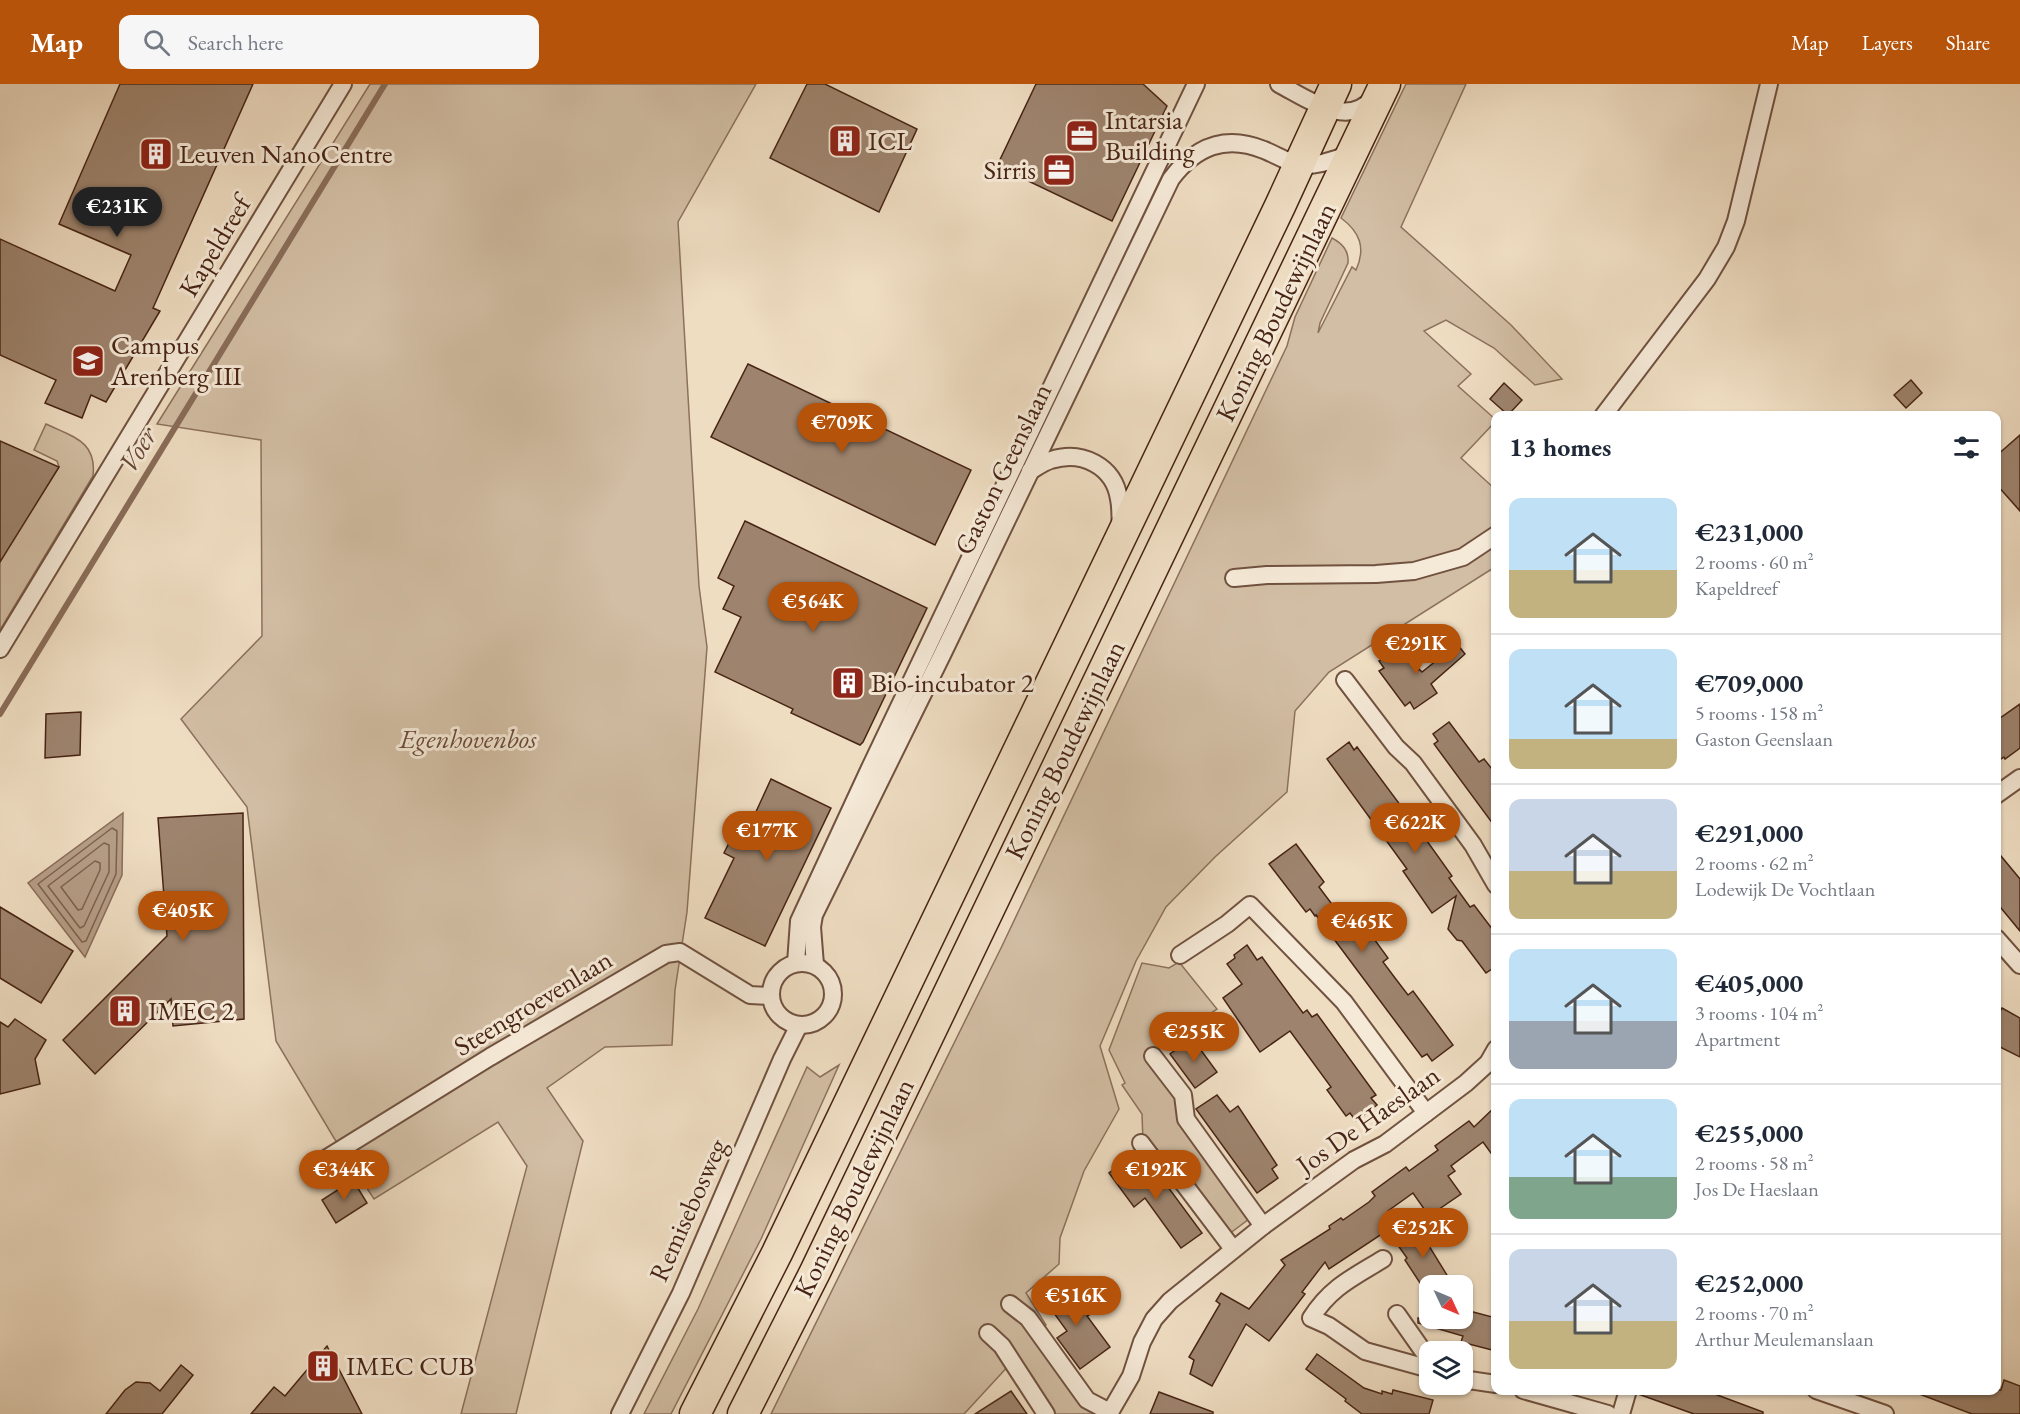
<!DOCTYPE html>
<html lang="en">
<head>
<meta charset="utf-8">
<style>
	body { margin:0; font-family:"EB Garamond",serif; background:#f6f6f7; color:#1f2937; height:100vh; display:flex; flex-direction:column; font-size:22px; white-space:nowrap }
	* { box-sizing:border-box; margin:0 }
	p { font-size:20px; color:#747a83 }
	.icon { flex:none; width:33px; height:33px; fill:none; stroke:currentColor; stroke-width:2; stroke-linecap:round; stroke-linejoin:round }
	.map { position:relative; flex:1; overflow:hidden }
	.side { position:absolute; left:1491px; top:327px; width:510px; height:984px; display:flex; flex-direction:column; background:#fff; border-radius:12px; box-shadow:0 2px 4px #0004 }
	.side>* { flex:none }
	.needle { width:39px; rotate:134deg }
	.controls { position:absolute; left:1419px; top:1191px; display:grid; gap:12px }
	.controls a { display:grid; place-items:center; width:54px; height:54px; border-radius:12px; background:#fff; box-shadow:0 2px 4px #0004; font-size:30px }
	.price { position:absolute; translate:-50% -51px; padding:0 14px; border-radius:21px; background:#b45309; color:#fff; font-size:20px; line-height:39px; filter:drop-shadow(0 2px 3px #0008) }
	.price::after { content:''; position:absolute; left:50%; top:36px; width:18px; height:14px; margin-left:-9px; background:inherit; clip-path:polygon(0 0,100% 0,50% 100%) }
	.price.current { background:#222; color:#fff }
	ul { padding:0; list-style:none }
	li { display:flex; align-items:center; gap:18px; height:150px; padding:0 18px }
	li+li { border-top:2px solid #e0e1e3 }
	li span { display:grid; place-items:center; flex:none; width:168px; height:120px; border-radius:12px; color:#555 }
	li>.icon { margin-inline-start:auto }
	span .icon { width:72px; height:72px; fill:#fffc; stroke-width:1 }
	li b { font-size:26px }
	h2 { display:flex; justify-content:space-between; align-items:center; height:72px; padding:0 18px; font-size:26px }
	header { display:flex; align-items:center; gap:36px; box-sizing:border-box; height:84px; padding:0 30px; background:#b45309; color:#fff }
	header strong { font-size:28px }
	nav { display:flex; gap:33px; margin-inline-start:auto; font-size:21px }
	.search { width:420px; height:54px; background:#f6f6f7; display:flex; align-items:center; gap:15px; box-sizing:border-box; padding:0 21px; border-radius:12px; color:#747a83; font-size:22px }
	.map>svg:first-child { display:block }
	.green { fill:#d2bea4; stroke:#8c715c; stroke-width:1.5 }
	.water { fill:#b69e87; stroke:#8a6d59; stroke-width:1.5 }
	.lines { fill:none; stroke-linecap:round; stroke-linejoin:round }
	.shore { stroke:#7e614e; stroke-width:1.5 }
	.stream { stroke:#8a6d59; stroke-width:6 }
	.building { fill:#9e846e; stroke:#472414; stroke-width:1.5 }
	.street-casing { stroke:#715240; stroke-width:20 }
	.highway-casing { stroke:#472414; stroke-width:33 }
	.street { stroke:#f5e9d7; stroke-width:16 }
	.highway { stroke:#efddc2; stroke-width:30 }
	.labels { text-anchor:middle; stroke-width:6; stroke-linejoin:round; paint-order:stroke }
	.poi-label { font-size:27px; fill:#472414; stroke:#f5e9d7; text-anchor:start }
	.street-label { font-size:27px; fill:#472414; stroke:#f5e9d7 }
	.park-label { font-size:27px; font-style:italic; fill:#6a4a38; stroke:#f5e9d7 }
	.water-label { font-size:28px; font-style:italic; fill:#684936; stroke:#f5e9d7 }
</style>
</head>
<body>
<header>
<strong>Map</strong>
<div class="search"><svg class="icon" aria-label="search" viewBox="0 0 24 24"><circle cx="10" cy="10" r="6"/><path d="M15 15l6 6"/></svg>Search here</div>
<nav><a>Map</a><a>Layers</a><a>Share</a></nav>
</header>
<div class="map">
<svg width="2020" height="1330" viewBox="0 0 2020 1330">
	<rect width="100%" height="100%" fill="#efddc2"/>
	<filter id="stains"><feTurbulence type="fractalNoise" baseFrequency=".00333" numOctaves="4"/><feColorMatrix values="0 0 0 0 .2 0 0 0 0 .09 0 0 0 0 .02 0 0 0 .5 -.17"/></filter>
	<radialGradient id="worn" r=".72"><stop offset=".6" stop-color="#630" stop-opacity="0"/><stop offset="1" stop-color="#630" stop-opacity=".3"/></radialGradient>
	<g class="green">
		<path d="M 370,0 L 756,0 L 678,138 L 699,502 L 707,563 L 687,828 L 675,906 L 672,961 L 605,963 L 547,1004 L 583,1057 L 516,1330 L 461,1330 L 527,1082 L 498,1038 L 374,1115 L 334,1054 L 276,957 L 247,723 L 181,635 L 262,552 L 261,356 L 157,340 Z"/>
		<path d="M 1406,0 L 1466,0 L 1401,143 L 1511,241 L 1562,295 L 1535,301 L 1494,264 L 1446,236 L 1424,247 L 1471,290 L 1458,302 L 1495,335 L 1495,338 L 1461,374 L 1495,405 L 1495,483 L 1329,588 L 1295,627 L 1287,708 L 1215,773 L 1166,823 L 1136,877 L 1100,962 L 1119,1025 L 1084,1087 L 1060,1154 L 1059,1180 L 1026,1209 L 1046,1241 L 1039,1249 L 1109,1330 L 1046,1330 L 1012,1278 L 964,1330 L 771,1330 L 1002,862 L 1287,262 L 1295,233 L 1332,154 C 1343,160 1349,167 1348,179 L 1320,239 L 1318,249 L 1352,183 L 1356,186 C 1366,164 1360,148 1341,134 Z"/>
		<path d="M 46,340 C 73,353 97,357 93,392 L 0,546 L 0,457 L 10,461 L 59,383 L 57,377 L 34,366 Z"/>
		<path d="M 1179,878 L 1217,925 L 1151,970 L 1253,1132 L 1225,1153 L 1143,1058 L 1142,1030 L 1122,1001 L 1125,999 L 1109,966 L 1142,879 L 1169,884 Z"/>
		<path d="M 839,981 L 761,1155 L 671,1330 L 644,1330 L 698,1225 L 807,983 L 820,993 Z"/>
	</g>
	<path class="water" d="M 123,729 L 122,791 L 85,873 L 28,799 Z"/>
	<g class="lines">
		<g class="shore">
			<path d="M 112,744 L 117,747 L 116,790 L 86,857 L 82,858 L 38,800 Z"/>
			<path d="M 104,759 L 109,761 L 109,788 L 84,842 L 80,844 L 48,802 Z"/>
			<path d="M 95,777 L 100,779 L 100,786 L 82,825 L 78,826 L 61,803 Z"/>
		</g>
		<path class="stream" d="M 0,630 L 385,0"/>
	</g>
	<g class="building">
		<path d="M 120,0 L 253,0 L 153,224 L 160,227 L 106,318 L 91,311 L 82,334 L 45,319 L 56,296 L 0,271 L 0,155 L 115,207 L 131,171 L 59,140 Z"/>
		<path d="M 807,0 L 825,0 L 917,45 L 879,128 L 770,74 Z"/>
		<path d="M 1036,0 L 1143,0 L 1167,22 L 1112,137 L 997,82 Z"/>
		<path d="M 748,280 L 971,386 L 935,461 L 711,353 Z"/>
		<path d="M 1911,296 L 1922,309 L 1906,324 L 1894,311 Z"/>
		<path d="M 1504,299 L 1522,316 L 1508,331 L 1490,315 Z"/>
		<path d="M 2020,351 L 2020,427 L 1996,400 L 1996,372 Z"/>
		<path d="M 0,357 L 59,383 L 0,478 Z"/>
		<path d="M 745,437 L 927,524 L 863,658 L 860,661 L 791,629 L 793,625 L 715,588 L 741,533 L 723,525 L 734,502 L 718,494 Z"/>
		<path d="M 1457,560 L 1465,570 L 1431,600 L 1437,609 L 1414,625 L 1410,618 L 1405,622 L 1379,587 L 1384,584 L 1379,577 L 1401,562 L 1418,586 L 1419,585 L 1422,588 Z"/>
		<path d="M 2020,620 L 2020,664 L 2005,675 L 2004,673 L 1996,678 L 1996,637 Z"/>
		<path d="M 81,628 L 80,671 L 45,674 L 46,630 Z"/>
		<path d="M 1449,638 L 1479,678 L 1484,675 L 1496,690 L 1496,744 L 1434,660 L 1438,657 L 1433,650 Z"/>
		<path d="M 1349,658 L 1354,666 L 1357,663 L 1427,757 L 1452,792 L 1449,794 L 1470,823 L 1474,821 L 1496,850 L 1496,882 L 1486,889 L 1462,857 L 1457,856 L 1448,845 L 1456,812 L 1432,829 L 1403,787 L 1407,785 L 1327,675 Z"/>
		<path d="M 771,695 L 831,724 L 765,862 L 705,834 L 734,774 L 724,769 L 733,751 L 743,756 Z"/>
		<path d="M 243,729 L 244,935 L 173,942 L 171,915 L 95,990 L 63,956 L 167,852 L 158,734 Z"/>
		<path d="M 1296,760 L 1324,798 L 1319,803 L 1337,827 L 1348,819 L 1388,874 L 1383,878 L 1395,894 L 1408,911 L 1413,907 L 1453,961 L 1432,977 L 1427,970 L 1422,973 L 1316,831 L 1315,832 L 1310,825 L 1306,828 L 1269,780 Z"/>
		<path d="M 1996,766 L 2020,795 L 2020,847 L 1996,818 Z"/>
		<path d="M 0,823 L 73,867 L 41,919 L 0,894 Z"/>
		<path d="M 1247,861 L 1257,876 L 1262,873 L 1303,929 L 1307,926 L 1312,933 L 1317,930 L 1376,1011 L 1371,1014 L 1377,1021 L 1356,1037 L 1350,1029 L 1346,1032 L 1327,1006 L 1331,1003 L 1290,947 L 1260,968 L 1223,914 L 1242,900 L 1227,880 L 1235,874 L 1234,871 Z"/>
		<path d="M 2002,924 L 2020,934 L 2020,973 L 1996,961 L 1996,934 Z"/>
		<path d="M 15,935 L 46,956 L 35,975 L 40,1000 L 0,1010 L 0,938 L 8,943 Z"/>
		<path d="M 1192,954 L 1217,988 L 1195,1004 L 1170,970 Z"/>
		<path d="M 1217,1011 L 1230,1028 L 1238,1022 L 1277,1081 L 1272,1085 L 1278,1094 L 1257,1109 L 1196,1025 Z"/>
		<path d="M 1496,1022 L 1496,1076 L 1483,1058 L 1451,1082 L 1455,1087 L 1448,1092 L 1461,1110 L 1429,1132 L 1413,1109 L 1388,1127 L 1397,1140 L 1329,1185 L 1325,1178 L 1302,1208 L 1305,1210 L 1269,1257 L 1246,1240 L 1212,1302 L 1190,1290 L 1194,1276 L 1189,1273 L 1220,1220 L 1216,1217 L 1221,1209 L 1249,1225 L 1285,1181 L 1281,1176 L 1330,1145 L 1329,1142 L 1341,1134 L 1343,1136 L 1369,1118 L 1375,1112 L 1372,1108 L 1406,1083 L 1409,1087 L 1438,1066 L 1435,1062 L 1469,1037 L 1474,1043 Z"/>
		<path d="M 1131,1073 L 1155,1105 L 1165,1099 L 1202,1149 L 1181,1164 L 1145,1114 L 1134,1123 L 1109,1089 Z"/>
		<path d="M 353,1096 L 367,1119 L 336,1139 L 322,1116 Z"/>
		<path d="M 1424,1143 L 1434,1159 L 1429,1162 L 1450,1196 L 1442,1202 L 1422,1202 L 1405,1176 L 1407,1174 L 1397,1160 Z"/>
		<path d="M 1064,1198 L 1089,1231 L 1087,1232 L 1110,1263 L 1080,1285 L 1057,1254 L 1067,1247 L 1043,1214 Z"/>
		<path d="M 1462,1225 L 1496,1234 L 1496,1267 L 1461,1258 L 1463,1252 L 1418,1239 L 1418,1234 L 1462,1234 Z"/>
		<path d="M 327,1262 L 362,1330 L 251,1330 L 274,1303 L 285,1312 Z"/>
		<path d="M 1317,1270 L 1364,1304 L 1382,1310 L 1382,1307 L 1392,1310 L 1393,1306 L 1433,1316 L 1429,1330 L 1362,1330 L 1345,1317 L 1346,1315 L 1306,1285 Z"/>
		<path d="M 181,1281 L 193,1291 L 162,1330 L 106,1330 L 125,1306 L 136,1298 L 150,1299 L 160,1307 Z"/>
		<path d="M 2004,1296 L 2020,1302 L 2020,1330 L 1972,1330 L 1914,1308 L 1914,1306 L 2001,1306 Z"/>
		<path d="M 1638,1306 L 1704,1306 L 1763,1328 L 1763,1330 L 1694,1330 L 1638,1310 Z"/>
		<path d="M 1011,1307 L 1027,1330 L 975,1330 Z"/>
		<path d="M 1159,1308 L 1213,1328 L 1213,1330 L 1150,1330 Z"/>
	</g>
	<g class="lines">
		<defs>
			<g id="street">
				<path d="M 1279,0 C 1306,14 1347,45 1372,15"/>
				<path d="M 1603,332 L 1707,195 L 1726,163 L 1736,137 L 1769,0"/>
				<path d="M 1030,387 C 1037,383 1044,378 1051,376 C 1082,366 1114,382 1119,415 C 1121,424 1120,434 1121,444"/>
				<path d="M 1234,494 L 1267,491 L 1376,490 L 1414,487 L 1463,473 L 1496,451"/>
				<path d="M 0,565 L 343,0"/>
				<path d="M 1345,596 L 1396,663 L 1413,679 L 1473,761 L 1496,801"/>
				<path d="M 1996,711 L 2020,694"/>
				<path d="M 1996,854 L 2020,881"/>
				<path d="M 1180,871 L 1227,840 L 1250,821 L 1344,918 L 1426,1029"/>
				<circle cx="802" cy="910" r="31"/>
				<path d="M 796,879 L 799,837 L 869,686 L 1196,0"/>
				<path d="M 815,881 L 812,843 L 814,831 L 942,571 L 1171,95 C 1195,63 1225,50 1264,66 C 1275,70 1289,80 1302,81 C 1319,82 1335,75 1351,70"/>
				<path d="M 1153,972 L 1183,1011 L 1186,1035 L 1263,1142"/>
				<path d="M 1141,1059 L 1156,1079 L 1174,1087 L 1233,1165"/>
				<path d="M 327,1074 L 490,973 L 666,870 L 680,868 L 750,911 L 771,912"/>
				<path d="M 1383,1175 C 1352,1194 1331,1203 1311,1234 L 1329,1242 L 1365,1267 L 1430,1285"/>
				<path d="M 1010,1220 L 1028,1234 L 1087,1316 L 1110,1328"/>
				<path d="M 1397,1230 L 1430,1277"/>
				<path d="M 988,1249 L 1002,1262 L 1046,1330"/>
				<path d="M 1462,1295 L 1496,1300"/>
				<path d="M 1523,1306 L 1608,1330"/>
				<path d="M 1816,1306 L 1885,1330"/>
				<path d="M 620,1330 L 681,1209 L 782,975 L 799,941"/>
				<path d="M 1109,1330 L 1131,1292 L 1142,1258 L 1154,1235 L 1170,1217 L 1263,1142 L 1354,1076 L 1385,1060 L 1466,999 L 1488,979 L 1496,965"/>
				<path d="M 1621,1330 L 1628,1306"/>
			</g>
			<g id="highway">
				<path d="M 695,1330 L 777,1169 L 1280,122 L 1336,0"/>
				<path d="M 743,1330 L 815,1188 L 1385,0"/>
			</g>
		</defs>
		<use href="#street" class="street-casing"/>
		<use href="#highway" class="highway-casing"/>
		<use href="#street" class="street"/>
		<use href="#highway" class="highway"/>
	</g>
	<defs>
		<symbol id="office-square" viewBox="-11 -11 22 22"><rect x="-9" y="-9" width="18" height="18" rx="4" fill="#8f2418" stroke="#f5e9d7"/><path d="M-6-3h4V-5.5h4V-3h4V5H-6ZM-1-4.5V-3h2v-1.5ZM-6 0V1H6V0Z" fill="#fff"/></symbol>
		<symbol id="building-square" viewBox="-11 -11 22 22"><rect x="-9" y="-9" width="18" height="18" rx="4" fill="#8f2418" stroke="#f5e9d7"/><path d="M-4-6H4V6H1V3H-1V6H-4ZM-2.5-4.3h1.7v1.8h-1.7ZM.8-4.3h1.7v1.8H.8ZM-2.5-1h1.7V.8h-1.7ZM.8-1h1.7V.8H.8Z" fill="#fff"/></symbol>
		<symbol id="university-square" viewBox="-11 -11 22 22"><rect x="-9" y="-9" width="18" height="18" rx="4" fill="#8f2418" stroke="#f5e9d7"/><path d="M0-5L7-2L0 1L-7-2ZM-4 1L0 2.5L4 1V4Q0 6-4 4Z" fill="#fff"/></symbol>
	</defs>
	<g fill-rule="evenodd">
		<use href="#office-square" x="1063" y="33" width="38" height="38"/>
		<use href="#building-square" x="826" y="38" width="38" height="38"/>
		<use href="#building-square" x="137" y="51" width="38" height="38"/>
		<use href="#office-square" x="1040" y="67" width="38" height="38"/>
		<use href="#university-square" x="69" y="258" width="38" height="38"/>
		<use href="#building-square" x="829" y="580" width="38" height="38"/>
		<use href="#building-square" x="106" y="908" width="38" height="38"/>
		<use href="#building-square" x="304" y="1263" width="38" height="38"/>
	</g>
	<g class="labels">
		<g class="poi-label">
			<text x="1105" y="45">Intarsia<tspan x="1105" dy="31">Building</tspan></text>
			<text x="868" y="66">ICL</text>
			<text x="179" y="79">Leuven NanoCentre</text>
			<text x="1036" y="95" text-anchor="end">Sirris</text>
			<text x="111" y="270">Campus<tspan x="111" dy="31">Arenberg III</tspan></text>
			<text x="871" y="608">Bio-incubator 2</text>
			<text x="148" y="936">IMEC 2</text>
			<text x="346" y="1291">IMEC CUB</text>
		</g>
		<g class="street-label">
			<text transform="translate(215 162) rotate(-59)" y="9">Kapeldreef</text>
			<text transform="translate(1276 228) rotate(-64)" y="9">Koning Boudewijnlaan</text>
			<text transform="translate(1003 385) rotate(-64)" y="9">Gaston Geenslaan</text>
			<text transform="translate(1065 666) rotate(-64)" y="9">Koning Boudewijnlaan</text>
			<text transform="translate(533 919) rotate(-31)" y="9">Steengroevenlaan</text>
			<text transform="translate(1368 1036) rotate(-35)" y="9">Jos De Haeslaan</text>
			<text transform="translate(854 1104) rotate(-64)" y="9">Koning Boudewijnlaan</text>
			<text transform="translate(688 1126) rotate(-66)" y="9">Remisebosweg</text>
		</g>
		<g class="park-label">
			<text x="468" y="664">Egenhovenbos</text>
		</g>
		<g class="water-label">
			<text transform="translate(137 365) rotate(-59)" y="10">Voer</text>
		</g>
	</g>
	<rect width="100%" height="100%" filter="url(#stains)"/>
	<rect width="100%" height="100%" fill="url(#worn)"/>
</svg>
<div class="controls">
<a><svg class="needle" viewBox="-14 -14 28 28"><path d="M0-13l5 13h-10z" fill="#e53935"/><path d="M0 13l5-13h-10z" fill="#747a83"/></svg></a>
<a><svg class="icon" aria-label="layers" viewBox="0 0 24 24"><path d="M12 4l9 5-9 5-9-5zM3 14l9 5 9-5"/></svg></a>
</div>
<b class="price current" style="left:117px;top:154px">€231K</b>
<b class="price" style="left:842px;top:370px">€709K</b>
<b class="price" style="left:813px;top:549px">€564K</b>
<b class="price" style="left:1416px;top:591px">€291K</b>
<b class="price" style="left:1415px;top:770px">€622K</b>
<b class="price" style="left:767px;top:778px">€177K</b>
<b class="price" style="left:183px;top:858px">€405K</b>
<b class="price" style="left:1362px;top:869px">€465K</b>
<b class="price" style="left:1194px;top:979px">€255K</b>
<b class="price" style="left:344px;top:1117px">€344K</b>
<b class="price" style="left:1156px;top:1117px">€192K</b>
<b class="price" style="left:1423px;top:1175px">€252K</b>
<b class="price" style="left:1076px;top:1243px">€516K</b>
<section class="side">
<h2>13 homes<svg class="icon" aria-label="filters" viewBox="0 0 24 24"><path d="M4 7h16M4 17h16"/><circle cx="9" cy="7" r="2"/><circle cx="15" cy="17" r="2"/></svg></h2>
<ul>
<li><span style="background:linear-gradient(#bfe0f5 60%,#c2b280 0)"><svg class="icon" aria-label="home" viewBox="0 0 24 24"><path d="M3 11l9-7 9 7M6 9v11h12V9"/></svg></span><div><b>€231,000</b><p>2 rooms · 60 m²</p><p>Kapeldreef</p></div></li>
<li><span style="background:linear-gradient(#bfe0f5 75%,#c2b280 0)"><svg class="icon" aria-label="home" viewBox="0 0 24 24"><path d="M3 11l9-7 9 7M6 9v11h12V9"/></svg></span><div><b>€709,000</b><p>5 rooms · 158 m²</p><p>Gaston Geenslaan</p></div></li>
<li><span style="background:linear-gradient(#c9d6e8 60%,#c2b280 0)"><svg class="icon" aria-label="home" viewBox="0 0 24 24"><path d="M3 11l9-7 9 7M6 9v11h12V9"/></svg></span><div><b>€291,000</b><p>2 rooms · 62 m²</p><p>Lodewijk De Vochtlaan</p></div></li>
<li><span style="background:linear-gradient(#bfe0f5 60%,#9aa5b1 0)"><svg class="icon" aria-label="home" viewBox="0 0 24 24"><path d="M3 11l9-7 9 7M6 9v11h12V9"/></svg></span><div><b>€405,000</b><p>3 rooms · 104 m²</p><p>Apartment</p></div></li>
<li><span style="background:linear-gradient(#bfe0f5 65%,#7fa58c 0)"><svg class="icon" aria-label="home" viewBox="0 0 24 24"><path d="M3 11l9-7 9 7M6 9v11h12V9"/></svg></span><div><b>€255,000</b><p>2 rooms · 58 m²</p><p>Jos De Haeslaan</p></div></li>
<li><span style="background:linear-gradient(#c9d6e8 60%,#c2b280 0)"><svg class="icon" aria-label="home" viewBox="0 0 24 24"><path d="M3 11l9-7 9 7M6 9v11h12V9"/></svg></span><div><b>€252,000</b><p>2 rooms · 70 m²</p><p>Arthur Meulemanslaan</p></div></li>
</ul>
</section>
</div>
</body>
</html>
